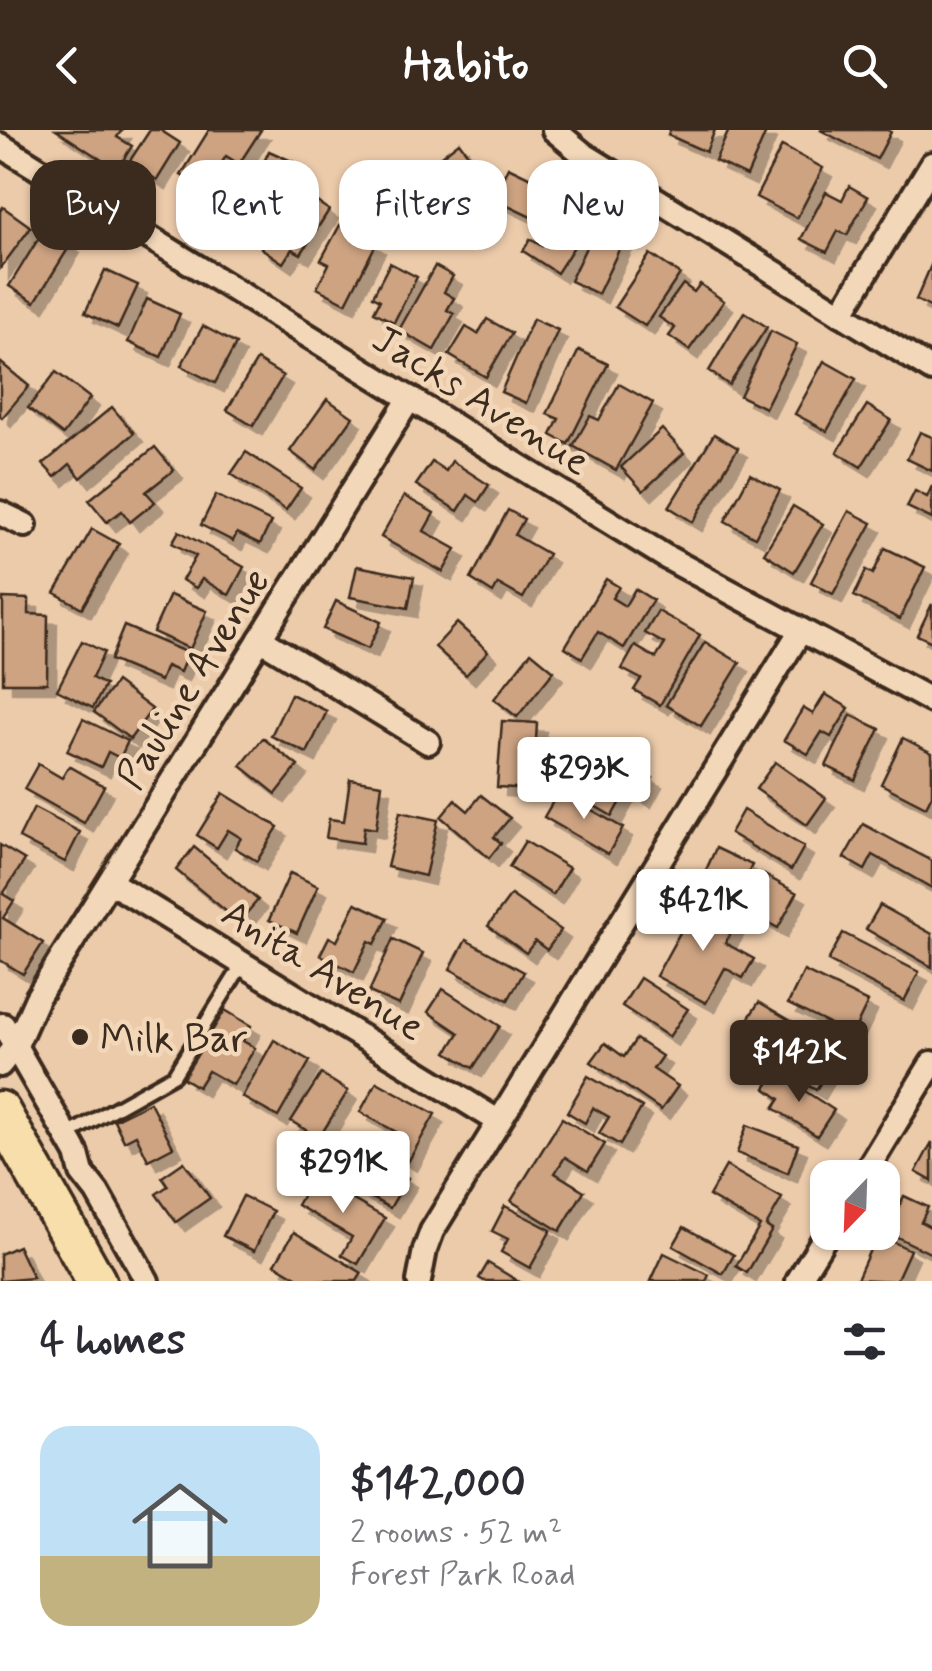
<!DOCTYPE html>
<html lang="en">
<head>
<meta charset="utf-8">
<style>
	body { margin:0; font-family:Mynerve,sans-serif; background:#f2f2f3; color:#2b2b33; height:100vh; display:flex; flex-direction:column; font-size:38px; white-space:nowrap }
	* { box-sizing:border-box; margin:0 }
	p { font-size:32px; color:#7c7c81 }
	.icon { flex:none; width:55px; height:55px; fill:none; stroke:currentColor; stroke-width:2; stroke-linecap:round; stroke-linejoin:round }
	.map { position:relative; height:1151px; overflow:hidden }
	.drawer { display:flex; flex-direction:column; background:#fff; flex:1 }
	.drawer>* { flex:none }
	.hud { position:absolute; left:30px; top:30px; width:872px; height:90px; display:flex; gap:20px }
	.needle { width:65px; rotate:203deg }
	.controls { position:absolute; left:810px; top:1030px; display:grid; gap:20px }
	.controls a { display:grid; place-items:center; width:90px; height:90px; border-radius:20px; background:#fff; box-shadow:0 2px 8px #0004; font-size:50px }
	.price { position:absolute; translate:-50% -85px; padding:0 22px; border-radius:10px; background:#fff; color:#222; font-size:32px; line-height:65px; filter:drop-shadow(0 2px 5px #0008) }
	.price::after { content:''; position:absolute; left:50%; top:60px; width:30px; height:22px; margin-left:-15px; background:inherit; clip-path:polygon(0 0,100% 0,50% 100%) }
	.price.active { background:#3b2a1e; color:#fff }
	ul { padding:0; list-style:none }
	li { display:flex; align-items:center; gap:30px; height:250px; padding:0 40px }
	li+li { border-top:2px solid #e1e1e2 }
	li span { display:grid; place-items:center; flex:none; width:280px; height:200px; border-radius:30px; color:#555 }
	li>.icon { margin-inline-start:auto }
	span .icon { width:120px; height:120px; fill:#fffc; stroke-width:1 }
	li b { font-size:42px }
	h2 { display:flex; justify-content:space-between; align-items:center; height:120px; padding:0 40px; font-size:42px }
	.tag { padding:0 35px; border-radius:30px; background:#fff; box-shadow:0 2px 8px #0004; font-size:35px; line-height:90px }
	.tag.active { background:#3b2a1e; color:#fff }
	header { display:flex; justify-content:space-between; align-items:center; height:130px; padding:0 40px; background:#3b2a1e; color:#fff; font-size:45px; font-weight:800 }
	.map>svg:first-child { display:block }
	.building { fill:#cda382; stroke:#3b2a1e; stroke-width:2.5; filter:url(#shadow) }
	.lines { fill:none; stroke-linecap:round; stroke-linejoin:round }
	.service-casing { stroke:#3b2a1e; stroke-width:19 }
	.minor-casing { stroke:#3b2a1e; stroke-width:30 }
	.primary-casing { stroke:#3b2a1e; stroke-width:45 }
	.service { stroke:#f3d7b9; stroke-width:11 }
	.minor { stroke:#f3d7b9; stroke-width:22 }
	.primary { stroke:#f8deab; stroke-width:38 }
	.poi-dot { fill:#3b2a1e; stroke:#f3d7b9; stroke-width:4 }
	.labels { text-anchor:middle; stroke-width:9; stroke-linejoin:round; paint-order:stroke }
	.street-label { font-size:40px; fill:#3b2a1e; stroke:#f3d7b9 }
	.poi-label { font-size:40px; fill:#3b2a1e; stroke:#f3d7b9; text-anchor:start }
</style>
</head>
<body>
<header><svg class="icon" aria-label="back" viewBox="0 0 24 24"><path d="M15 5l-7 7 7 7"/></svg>Habito<svg class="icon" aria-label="search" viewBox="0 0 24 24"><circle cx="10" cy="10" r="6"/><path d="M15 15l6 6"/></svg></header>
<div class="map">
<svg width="932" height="1151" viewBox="0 0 932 1151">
	<defs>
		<filter id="shadow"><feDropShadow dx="9" dy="9" stdDeviation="0" flood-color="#0004"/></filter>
	</defs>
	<rect width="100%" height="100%" fill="#eccbab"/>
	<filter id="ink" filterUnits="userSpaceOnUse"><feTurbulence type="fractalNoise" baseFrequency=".01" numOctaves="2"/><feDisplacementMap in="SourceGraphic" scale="20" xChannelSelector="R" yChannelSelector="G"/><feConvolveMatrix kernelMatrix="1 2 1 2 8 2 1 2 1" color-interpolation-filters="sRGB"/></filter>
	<g filter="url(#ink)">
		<g class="building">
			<path d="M 56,0 L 122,0 L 117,7 L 132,16 L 117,40 Z"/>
			<path d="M 150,0 L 160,0 L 180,13 L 157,50 L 129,32 Z"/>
			<path d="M 209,0 L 261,0 L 239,34 L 226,26 L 213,47 L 218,50 L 210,63 L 181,45 Z"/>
			<path d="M 670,0 L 715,0 L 706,22 L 668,5 Z"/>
			<path d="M 729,0 L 767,0 L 747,46 L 715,31 Z"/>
			<path d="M 820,0 L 887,0 L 891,2 L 877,29 Z"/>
			<path d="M 459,12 L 487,49 L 463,68 L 450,51 L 429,67 L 414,47 Z"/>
			<path d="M 782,16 L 823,38 L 797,88 L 756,67 Z"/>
			<path d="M 269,21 L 296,33 L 267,97 L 240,85 Z"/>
			<path d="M 508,37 L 548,56 L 533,88 L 493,69 Z"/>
			<path d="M 849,56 L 868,67 L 847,105 L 838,101 L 827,122 L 801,109 L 826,62 L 842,70 Z"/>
			<path d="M 298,59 L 329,80 L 301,124 L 292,119 L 283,133 L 261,118 Z"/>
			<path d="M 572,70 L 595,84 L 557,143 L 523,121 L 530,109 L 542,116 Z"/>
			<path d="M 3,77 L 31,97 L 0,139 L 0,81 Z"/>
			<path d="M 597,94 L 625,107 L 598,164 L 570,151 Z"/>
			<path d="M 340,95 L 376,114 L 346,173 L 317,158 L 329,134 L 321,130 Z"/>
			<path d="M 45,98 L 71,114 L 35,172 L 9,156 Z"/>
			<path d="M 650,124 L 680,144 L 645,196 L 615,177 Z"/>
			<path d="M 390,133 L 417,147 L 394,192 L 374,182 L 380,170 L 373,166 Z"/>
			<path d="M 932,133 L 932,178 L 916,170 Z"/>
			<path d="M 435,136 L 453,146 L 444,162 L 454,168 L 447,180 L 454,184 L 434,220 L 399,200 Z"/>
			<path d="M 105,140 L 138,155 L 118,198 L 85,183 Z"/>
			<path d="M 683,154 L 694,162 L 700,154 L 724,171 L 689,220 L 669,206 L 675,198 L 659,187 Z"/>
			<path d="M 147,169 L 180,184 L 161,227 L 128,212 Z"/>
			<path d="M 744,182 L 767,197 L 729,255 L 709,241 Z"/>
			<path d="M 487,189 L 512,203 L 486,247 L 449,225 L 466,197 L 478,204 Z"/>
			<path d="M 533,189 L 558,200 L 526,273 L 501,262 Z"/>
			<path d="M 203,196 L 236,214 L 215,253 L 181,236 Z"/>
			<path d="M 771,201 L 797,214 L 765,278 L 740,266 Z"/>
			<path d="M 579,220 L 608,234 L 568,314 L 551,305 L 559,289 L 547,284 Z"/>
			<path d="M 257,230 L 283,246 L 253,296 L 227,280 Z"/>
			<path d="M 824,231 L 856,249 L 827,301 L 795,284 Z"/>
			<path d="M 0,232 L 29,256 L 2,288 L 0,286 Z"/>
			<path d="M 56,242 L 90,268 L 63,305 L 28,278 Z"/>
			<path d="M 619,254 L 653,273 L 616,340 L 573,316 L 590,286 L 599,290 Z"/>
			<path d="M 327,269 L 353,287 L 315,340 L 290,321 Z"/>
			<path d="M 867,275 L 891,290 L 861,337 L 837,322 Z"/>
			<path d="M 112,277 L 134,303 L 81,348 L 70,334 L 55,347 L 43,334 Z"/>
			<path d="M 662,299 L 684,323 L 643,361 L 621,337 Z"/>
			<path d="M 920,302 L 932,307 L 932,341 L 907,329 Z"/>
			<path d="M 714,304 L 738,318 L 693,392 L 669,377 Z"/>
			<path d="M 155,317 L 174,340 L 146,362 L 155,372 L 130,392 L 122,381 L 107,392 L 89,370 Z"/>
			<path d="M 246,322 L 301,358 L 286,380 L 231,344 Z"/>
			<path d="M 452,331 L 489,355 L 478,372 L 468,365 L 458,381 L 416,355 L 432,332 L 446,341 Z"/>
			<path d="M 750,344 L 780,360 L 755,407 L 725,391 Z"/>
			<path d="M 932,356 L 932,389 L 907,377 L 915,361 L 927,367 Z"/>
			<path d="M 216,365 L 271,392 L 260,414 L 237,403 L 233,411 L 201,395 Z"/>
			<path d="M 404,366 L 434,383 L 424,401 L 456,419 L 443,442 L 381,407 Z"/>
			<path d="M 793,376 L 823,394 L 794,442 L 764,423 Z"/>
			<path d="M 508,380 L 524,389 L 515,405 L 548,424 L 523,468 L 498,454 L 493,463 L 471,449 Z"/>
			<path d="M 849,381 L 872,393 L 833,464 L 811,452 Z"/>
			<path d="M 92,399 L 119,414 L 82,478 L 55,463 Z"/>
			<path d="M 179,401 L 244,437 L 229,465 L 202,449 L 196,458 L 182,450 L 196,426 L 172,413 Z"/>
			<path d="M 885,418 L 925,437 L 900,489 L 854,466 L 866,440 L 873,444 Z"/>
			<path d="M 357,436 L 414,447 L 408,478 L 350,467 Z"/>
			<path d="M 606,449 L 619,457 L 612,468 L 625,476 L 635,459 L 653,470 L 624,518 L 598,502 L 582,528 L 565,517 Z"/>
			<path d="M 170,465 L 207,481 L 190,519 L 153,502 Z"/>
			<path d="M 3,468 L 29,469 L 29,484 L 48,485 L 47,553 L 3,553 Z"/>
			<path d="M 336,471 L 381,492 L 368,519 L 323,499 Z"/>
			<path d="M 932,474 L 932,512 L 917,505 Z"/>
			<path d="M 658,481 L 700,505 L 660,575 L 634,560 L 641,549 L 622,539 L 635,516 L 656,528 L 665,514 L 645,503 Z"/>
			<path d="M 457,493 L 488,521 L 466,545 L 435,517 Z"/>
			<path d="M 124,496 L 188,523 L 180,542 L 166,536 L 160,551 L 110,530 Z"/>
			<path d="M 82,511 L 104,522 L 92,548 L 105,555 L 93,578 L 57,560 Z"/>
			<path d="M 705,512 L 740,533 L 701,596 L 666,575 Z"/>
			<path d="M 531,522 L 554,541 L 517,587 L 494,569 Z"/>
			<path d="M 116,552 L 152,579 L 130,609 L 94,582 Z"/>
			<path d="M 291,564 L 327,581 L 307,623 L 271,606 Z"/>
			<path d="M 825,564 L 849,578 L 831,607 L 822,602 L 808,624 L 784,610 L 803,578 L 813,584 Z"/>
			<path d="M 851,585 L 880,599 L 855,650 L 826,636 Z"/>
			<path d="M 83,589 L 128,611 L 120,628 L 108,622 L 101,637 L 67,621 Z"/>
			<path d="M 502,591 L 537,593 L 533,659 L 497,657 Z"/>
			<path d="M 263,608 L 298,636 L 276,664 L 241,636 Z"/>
			<path d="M 903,608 L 932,623 L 932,665 L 926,677 L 881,654 Z"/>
			<path d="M 585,610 L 653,648 L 642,668 L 627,659 L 612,686 L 586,671 L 596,653 L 569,638 Z"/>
			<path d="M 775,632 L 826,668 L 807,695 L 756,659 Z"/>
			<path d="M 38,634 L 62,648 L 69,636 L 104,656 L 84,693 L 24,659 Z"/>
			<path d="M 350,649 L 382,654 L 376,699 L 364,697 L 362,713 L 326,708 L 329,689 L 344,691 Z"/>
			<path d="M 559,661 L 623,698 L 608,724 L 544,687 Z"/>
			<path d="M 223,663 L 278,697 L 257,731 L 235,718 L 241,708 L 228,700 L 217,718 L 197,705 Z"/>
			<path d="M 481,665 L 510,688 L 494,707 L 501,713 L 489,728 L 441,687 L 455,670 L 468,681 Z"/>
			<path d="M 34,678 L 80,702 L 65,732 L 19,708 Z"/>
			<path d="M 743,680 L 804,717 L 791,740 L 730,703 Z"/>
			<path d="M 400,682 L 438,690 L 425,746 L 387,737 Z"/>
			<path d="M 863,694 L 932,731 L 932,758 L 873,725 L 865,740 L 844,728 Z"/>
			<path d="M 525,711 L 569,738 L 553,765 L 509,737 Z"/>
			<path d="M 0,715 L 25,730 L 3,764 L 14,771 L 3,788 L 43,813 L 23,844 L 0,830 Z"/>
			<path d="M 194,717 L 258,770 L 239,792 L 176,740 Z"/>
			<path d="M 716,718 L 752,735 L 737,766 L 702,749 Z"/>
			<path d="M 290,743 L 318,756 L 297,803 L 269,790 Z"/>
			<path d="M 761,743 L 797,763 L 778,798 L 742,778 Z"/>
			<path d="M 511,765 L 561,800 L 547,820 L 535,811 L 526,823 L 488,796 Z"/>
			<path d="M 698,770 L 737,792 L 725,813 L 754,829 L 743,848 L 725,838 L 706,873 L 656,846 Z"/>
			<path d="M 356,773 L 388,788 L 375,814 L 369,811 L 354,842 L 320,825 L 329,807 L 337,811 Z"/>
			<path d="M 880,775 L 932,804 L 932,837 L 866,799 Z"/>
			<path d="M 843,803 L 919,842 L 904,871 L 828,831 Z"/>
			<path d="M 393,809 L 423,823 L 399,875 L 369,862 Z"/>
			<path d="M 466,810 L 524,842 L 508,870 L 450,839 Z"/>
			<path d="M 804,841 L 868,872 L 852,905 L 788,874 Z"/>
			<path d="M 640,848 L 688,879 L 669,907 L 622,876 Z"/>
			<path d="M 443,859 L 500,896 L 473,938 L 447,922 L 459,903 L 428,882 Z"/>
			<path d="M 759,872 L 840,920 L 816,960 L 797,949 L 802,940 L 751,909 L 759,896 L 748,889 Z"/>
			<path d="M 225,880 L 251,896 L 243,911 L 255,918 L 233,955 L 208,941 L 198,957 L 183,948 Z"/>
			<path d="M 636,909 L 662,926 L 653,939 L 678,956 L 661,980 L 591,932 L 605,913 L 624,927 Z"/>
			<path d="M 274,910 L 310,931 L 278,987 L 242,967 Z"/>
			<path d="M 776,942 L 834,980 L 817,1006 L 774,978 L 780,969 L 765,958 Z"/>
			<path d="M 321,944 L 348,961 L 319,1008 L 291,991 Z"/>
			<path d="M 588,946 L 642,977 L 620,1015 L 599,1003 L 609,987 L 593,978 L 585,993 L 567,982 Z"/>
			<path d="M 377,952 L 435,984 L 408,1032 L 388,1020 L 398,1003 L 360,982 Z"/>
			<path d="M 150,972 L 173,1017 L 148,1030 L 136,1005 L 124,1011 L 114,990 Z"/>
			<path d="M 562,988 L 605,1014 L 588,1041 L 565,1027 L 555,1043 L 584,1061 L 560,1101 L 511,1071 Z"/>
			<path d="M 747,995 L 798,1015 L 788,1043 L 737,1023 Z"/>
			<path d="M 342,1011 L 408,1048 L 390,1078 L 344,1052 L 349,1042 L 331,1032 Z"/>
			<path d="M 932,1012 L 932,1051 L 916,1042 Z"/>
			<path d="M 184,1032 L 210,1068 L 176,1092 L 156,1064 L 168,1056 L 162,1047 Z"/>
			<path d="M 726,1036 L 782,1068 L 766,1096 L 772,1100 L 747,1143 L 736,1136 L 760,1096 L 709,1066 Z"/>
			<path d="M 313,1047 L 385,1088 L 358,1134 L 342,1125 L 352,1107 L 297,1075 Z"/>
			<path d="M 243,1066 L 273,1081 L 254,1121 L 223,1106 Z"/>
			<path d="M 904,1066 L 928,1077 L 921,1092 L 932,1098 L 932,1124 L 887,1102 Z"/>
			<path d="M 505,1076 L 551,1100 L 530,1138 L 501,1122 L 508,1109 L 492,1101 Z"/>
			<path d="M 684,1097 L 734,1125 L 723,1144 L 673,1116 Z"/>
			<path d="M 294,1102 L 362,1143 L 357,1151 L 304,1151 L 275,1134 Z"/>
			<path d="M 877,1104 L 910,1120 L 896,1151 L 857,1149 Z"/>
			<path d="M 18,1116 L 33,1148 L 0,1151 L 0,1124 Z"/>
			<path d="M 664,1123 L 709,1145 L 706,1151 L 651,1151 Z"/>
			<path d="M 488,1133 L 518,1151 L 484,1151 L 479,1148 Z"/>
		</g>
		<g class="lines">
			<defs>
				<path id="service" d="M 67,1005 L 174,945 L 243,833"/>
				<g id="minor">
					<path d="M 554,0 L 583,24 L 932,240"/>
					<path d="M 0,15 L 666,427 L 932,571"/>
					<path d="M 841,184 L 932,34"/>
					<path d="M 0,383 L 25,395"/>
					<path d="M 260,509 L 428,612"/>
					<path d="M 110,752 L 498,991"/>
					<path d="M 3,895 L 77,1024 L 82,1043 L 97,1062 L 147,1151"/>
					<path d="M 0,935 L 16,915 L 37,868 L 410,268"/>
					<path d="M 862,1048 L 932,933"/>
					<path d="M 419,1151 L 425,1120 L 432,1101 L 801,500"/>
					<path d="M 798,1151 L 828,1102"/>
				</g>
				<path id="primary" d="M 0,981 L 96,1151"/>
			</defs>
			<use href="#service" class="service-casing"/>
			<use href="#minor" class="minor-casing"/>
			<use href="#primary" class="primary-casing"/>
			<use href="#service" class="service"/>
			<use href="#minor" class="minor"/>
			<use href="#primary" class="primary"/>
		</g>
	</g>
	<circle class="poi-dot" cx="80" cy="907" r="10"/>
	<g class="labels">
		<g class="street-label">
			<text transform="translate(482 269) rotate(32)" y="14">Jacks Avenue</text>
			<text transform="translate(192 548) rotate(-58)" y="14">Pauline Avenue</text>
			<text transform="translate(324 839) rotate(32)" y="14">Anita Avenue</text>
		</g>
		<g class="poi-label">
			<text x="100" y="921">Milk Bar</text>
		</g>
	</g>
</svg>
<div class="controls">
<a><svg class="needle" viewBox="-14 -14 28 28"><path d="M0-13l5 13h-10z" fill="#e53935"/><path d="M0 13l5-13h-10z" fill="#7c7c81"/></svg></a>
</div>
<b class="price" style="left:584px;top:692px">$293K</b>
<b class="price" style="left:703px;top:824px">$421K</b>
<b class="price active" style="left:799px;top:975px">$142K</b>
<b class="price" style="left:343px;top:1086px">$291K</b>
<div class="hud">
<a class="tag active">Buy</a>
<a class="tag">Rent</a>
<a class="tag">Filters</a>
<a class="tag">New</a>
</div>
</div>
<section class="drawer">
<h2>4 homes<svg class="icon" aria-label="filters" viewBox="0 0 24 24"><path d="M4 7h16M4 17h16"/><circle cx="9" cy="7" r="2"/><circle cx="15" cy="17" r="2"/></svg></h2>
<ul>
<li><span style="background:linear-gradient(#bfe0f5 65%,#c2b280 0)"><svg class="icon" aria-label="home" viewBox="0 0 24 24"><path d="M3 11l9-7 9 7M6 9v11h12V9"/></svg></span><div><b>$142,000</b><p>2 rooms · 52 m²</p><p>Forest Park Road</p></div></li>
</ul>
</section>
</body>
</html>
